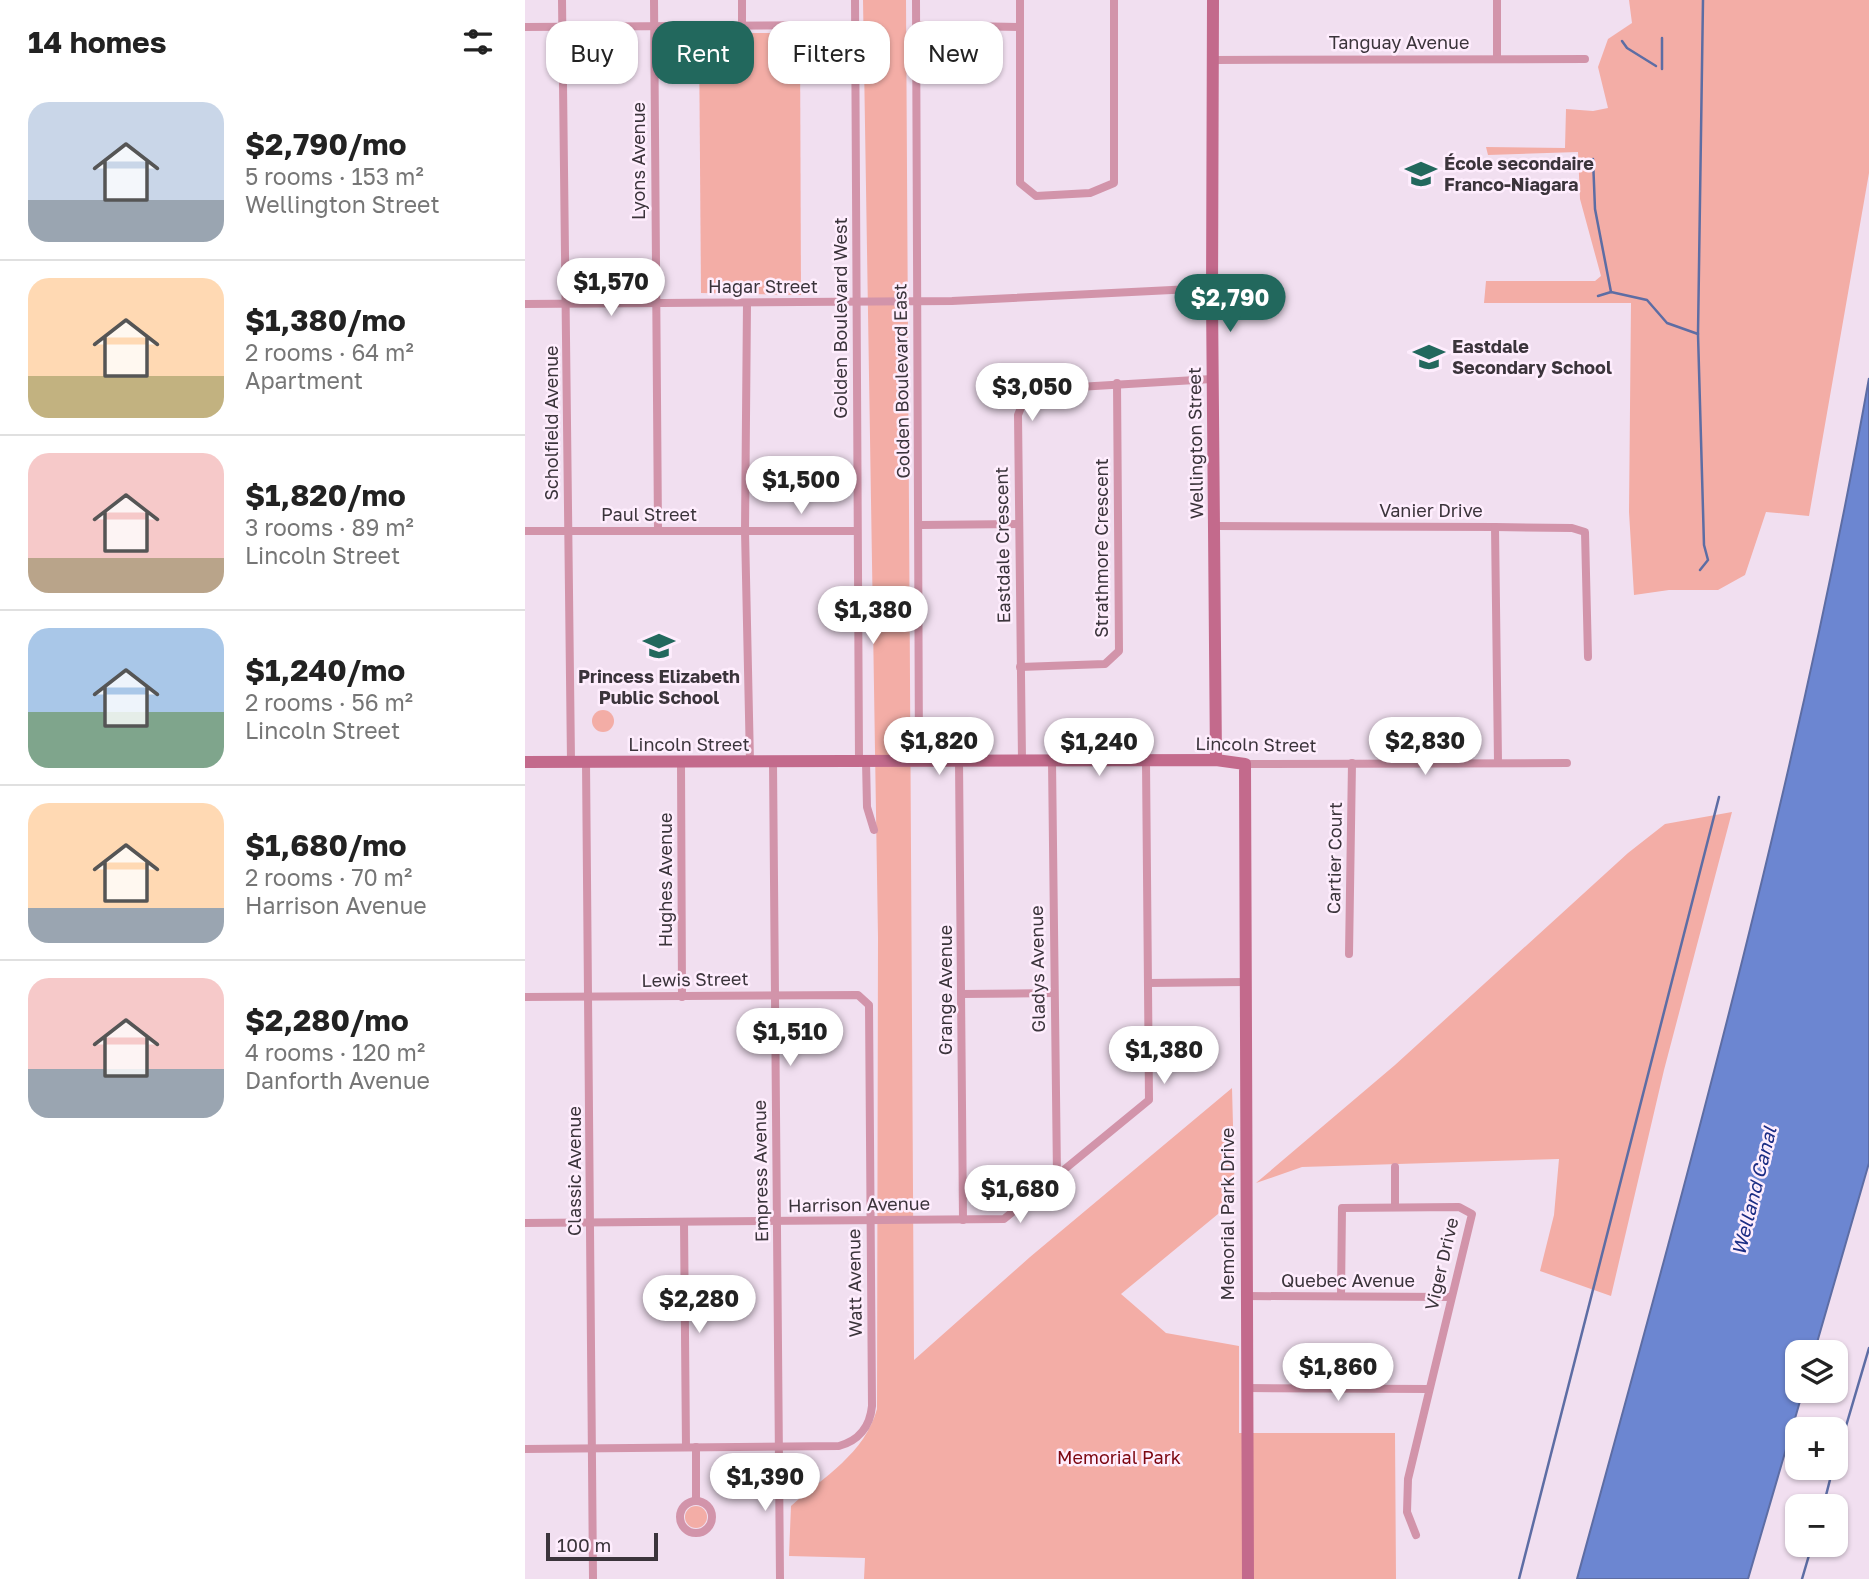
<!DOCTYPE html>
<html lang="en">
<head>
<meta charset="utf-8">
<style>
	body { margin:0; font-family:"Golos Text",sans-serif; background:#f6f6f6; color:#222; height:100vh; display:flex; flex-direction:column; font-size:26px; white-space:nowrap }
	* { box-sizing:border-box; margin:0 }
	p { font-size:23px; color:#767676 }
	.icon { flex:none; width:38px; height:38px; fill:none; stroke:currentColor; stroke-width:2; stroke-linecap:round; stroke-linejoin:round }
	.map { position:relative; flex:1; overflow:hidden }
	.side { display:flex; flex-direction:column; background:#fff; width:525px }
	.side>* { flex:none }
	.banner { position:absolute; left:21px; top:21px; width:665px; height:63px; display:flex; gap:14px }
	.fabs { position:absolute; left:1260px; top:1340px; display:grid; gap:14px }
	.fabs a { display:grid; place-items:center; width:63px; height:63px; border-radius:14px; background:#fff; box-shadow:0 2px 5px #0004; font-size:35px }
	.scale { position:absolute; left:21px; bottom:18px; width:112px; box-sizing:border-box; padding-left:7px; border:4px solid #3b343b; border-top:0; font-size:19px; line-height:24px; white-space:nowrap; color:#3b343b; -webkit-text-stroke:5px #feedfd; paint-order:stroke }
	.price { position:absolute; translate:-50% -60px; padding:0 16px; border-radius:24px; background:#fff; color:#222; font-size:23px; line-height:46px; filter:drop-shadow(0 2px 4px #0008) }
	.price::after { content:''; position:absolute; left:50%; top:42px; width:21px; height:16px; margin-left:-10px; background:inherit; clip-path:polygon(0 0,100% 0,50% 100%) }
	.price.current { background:#22685d; color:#fff }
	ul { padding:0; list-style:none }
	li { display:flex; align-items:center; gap:21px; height:175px; padding:0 28px }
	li+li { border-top:2px solid #e0e0e0 }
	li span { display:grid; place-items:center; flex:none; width:196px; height:140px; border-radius:21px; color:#555 }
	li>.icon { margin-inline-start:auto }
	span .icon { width:84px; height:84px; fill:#fffc; stroke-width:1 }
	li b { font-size:30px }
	h2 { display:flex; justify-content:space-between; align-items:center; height:84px; padding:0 28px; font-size:30px }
	.tag { padding:0 24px; border-radius:21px; background:#fff; box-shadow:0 2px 5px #0004; font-size:24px; line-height:63px }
	.tag.current { background:#22685d; color:#fff }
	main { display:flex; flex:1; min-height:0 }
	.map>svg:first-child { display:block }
	.green { fill:#f3ada6 }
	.water { fill:#6c86d1; stroke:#5d6da4; stroke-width:2 }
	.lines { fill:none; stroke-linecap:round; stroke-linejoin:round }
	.stream { stroke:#5d6da4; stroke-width:2.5 }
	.street { stroke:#d294aa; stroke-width:8 }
	.secondary { stroke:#c36a8c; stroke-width:12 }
	.labels { text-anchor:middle; stroke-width:5; stroke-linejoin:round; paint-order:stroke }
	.street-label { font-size:18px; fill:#3b343b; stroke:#feedfd }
	.poi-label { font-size:18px; font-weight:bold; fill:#3b343b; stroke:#feedfd; text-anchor:start }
	.park-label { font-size:18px; fill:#7c0610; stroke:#feedfd }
	.water-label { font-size:19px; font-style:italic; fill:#1b2d84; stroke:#feedfd }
</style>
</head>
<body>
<main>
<section class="side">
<h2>14 homes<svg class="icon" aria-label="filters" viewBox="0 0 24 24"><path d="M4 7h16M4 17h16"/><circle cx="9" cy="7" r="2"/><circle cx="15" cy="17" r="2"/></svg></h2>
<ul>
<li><span style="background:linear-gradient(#c9d6e8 70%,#9aa5b1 0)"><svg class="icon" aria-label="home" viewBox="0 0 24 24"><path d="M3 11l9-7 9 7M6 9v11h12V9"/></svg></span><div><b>$2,790/mo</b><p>5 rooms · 153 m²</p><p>Wellington Street</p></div></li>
<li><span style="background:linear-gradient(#ffd9b3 70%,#c2b280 0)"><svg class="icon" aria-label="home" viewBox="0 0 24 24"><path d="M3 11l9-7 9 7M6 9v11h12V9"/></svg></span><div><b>$1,380/mo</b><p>2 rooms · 64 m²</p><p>Apartment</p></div></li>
<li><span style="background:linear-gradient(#f6c9c9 75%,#b9a48a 0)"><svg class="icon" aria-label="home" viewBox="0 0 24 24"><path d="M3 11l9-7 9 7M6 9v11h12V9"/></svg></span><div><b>$1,820/mo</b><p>3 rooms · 89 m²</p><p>Lincoln Street</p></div></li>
<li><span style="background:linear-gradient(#a9c7e8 60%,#7fa58c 0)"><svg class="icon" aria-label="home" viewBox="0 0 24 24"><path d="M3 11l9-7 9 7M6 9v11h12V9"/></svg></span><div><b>$1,240/mo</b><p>2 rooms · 56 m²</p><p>Lincoln Street</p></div></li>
<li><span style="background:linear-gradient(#ffd9b3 75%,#9aa5b1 0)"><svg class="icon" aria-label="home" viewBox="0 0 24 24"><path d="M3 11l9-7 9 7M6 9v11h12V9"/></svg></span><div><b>$1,680/mo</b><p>2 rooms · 70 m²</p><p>Harrison Avenue</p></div></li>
<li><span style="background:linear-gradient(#f6c9c9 65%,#9aa5b1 0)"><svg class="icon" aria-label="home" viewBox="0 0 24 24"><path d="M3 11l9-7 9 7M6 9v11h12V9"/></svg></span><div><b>$2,280/mo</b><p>4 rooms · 120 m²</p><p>Danforth Avenue</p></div></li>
</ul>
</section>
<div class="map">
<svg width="1344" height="1579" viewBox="0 0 1344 1579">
	<rect width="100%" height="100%" fill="#f1dff0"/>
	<g class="green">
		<path d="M 338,0 L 381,0 L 389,1360 L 505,1257 L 707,1088 L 710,1200 L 596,1294 L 641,1333 L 714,1346 L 714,1433 L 870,1433 L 871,1579 L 339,1579 L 340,1558 L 264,1556 L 266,1506 C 299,1477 340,1453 352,1409 L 353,937 Z"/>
		<path d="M 1104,0 L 1344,0 L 1344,173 L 1284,516 L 1241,512 L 1220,575 L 1193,590 L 1144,590 L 1109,595 L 1104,512 L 1106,303 L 959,303 L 961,281 L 1070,281 L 1076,276 L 1055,199 L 1053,152 L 963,155 L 961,147 L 1040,148 L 1041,109 L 1068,111 L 1083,108 L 1073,67 L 1083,39 L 1107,23 Z"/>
		<path d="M 174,33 L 275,33 L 276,295 L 176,293 Z"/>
		<circle cx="78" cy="721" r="11"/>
		<path d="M 1207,812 L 1139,1070 L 1086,1296 L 1015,1271 L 1029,1215 L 1034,1159 L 777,1167 L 731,1183 L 870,1065 L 1103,853 L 1140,824 Z"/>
		<circle cx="171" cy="1517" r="11"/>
	</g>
	<path class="water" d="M 1344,378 L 1344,1163 L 1289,1353 L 1272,1353 L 1272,1391 L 1278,1391 L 1223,1579 L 1052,1579 C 1161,1182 1272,784 1344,378 Z"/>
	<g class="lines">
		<g class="stream">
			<path d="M 1097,41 L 1102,48 L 1131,66"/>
			<path d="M 1137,69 L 1137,38"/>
			<path d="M 1068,159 L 1070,209 L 1086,292"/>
			<path d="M 1073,296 L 1086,292 L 1122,300 L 1142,323 L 1173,334"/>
			<path d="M 1175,570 L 1183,560 L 1179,545 L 1173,334 L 1178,0"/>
			<path d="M 1311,1460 L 1344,1348"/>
			<path d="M 1298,1507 L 1308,1468"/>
			<path d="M 994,1579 L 1194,797"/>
			<path d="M 1277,1579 L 1287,1545"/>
		</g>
		<g class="street">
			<path d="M 37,0 L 46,761"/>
			<path d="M 129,0 L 133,531"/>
			<path d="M 217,0 L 217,25"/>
			<path d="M 330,0 L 334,761"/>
			<path d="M 391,0 L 394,760"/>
			<path d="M 495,0 L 495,183 L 511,196 L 565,193 L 589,183 L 589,0"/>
			<path d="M 392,25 L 495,27"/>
			<path d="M 0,27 L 330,25"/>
			<path d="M 972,58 L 972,0"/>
			<path d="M 689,60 L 1060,59"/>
			<path d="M 222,303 L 220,531 L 225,762"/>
			<path d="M 0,304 L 427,301 L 687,288"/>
			<path d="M 396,525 L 494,524"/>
			<path d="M 690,526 L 970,527 L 973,762"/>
			<path d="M 970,527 L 1047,528 L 1060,532 L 1063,657"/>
			<path d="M 0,531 L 332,531"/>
			<path d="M 495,667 L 580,664 L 594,651 L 592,383"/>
			<path d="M 341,761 L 342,807 L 349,830"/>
			<path d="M 434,761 L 438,1220"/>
			<path d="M 497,761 L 493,415 L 503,390 L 687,379"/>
			<path d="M 527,761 L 532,1176"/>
			<path d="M 61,762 L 68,1579"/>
			<path d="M 156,763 L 157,997"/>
			<path d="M 248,763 L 255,1579"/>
			<path d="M 720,764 L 1042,763"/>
			<path d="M 824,954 L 827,763"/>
			<path d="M 624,983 L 720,982"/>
			<path d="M 437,994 L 529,993"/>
			<path d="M 0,997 L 333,995 L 344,1005 L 347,1406 C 345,1427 333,1441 314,1446 L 0,1449"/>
			<path d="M 870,1206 L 870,1167"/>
			<path d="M 159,1222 L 161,1447"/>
			<path d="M 0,1223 L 479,1219 L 624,1100 L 621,762"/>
			<path d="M 720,1296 L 926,1297"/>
			<path d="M 816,1296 L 817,1208 L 934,1207 L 947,1214 L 883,1479 L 882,1512 L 891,1535"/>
			<path d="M 721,1388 L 904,1389"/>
			<path d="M 171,1501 L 171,1447"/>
			<circle cx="171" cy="1517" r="16"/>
		</g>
		<g class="secondary">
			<path d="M 688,0 L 687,298 L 691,760"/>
			<path d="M 0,762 L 691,760 L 720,764 L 723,1579"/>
		</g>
	</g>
	<defs>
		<symbol id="school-bare" viewBox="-9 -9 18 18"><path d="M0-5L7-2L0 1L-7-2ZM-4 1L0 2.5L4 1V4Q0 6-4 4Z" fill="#22685d" stroke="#feedfd" stroke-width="2.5" paint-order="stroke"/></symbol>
	</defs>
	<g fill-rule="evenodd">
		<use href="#school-bare" x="874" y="152" width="44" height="44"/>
		<use href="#school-bare" x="882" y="335" width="44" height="44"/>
		<use href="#school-bare" x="112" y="624" width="44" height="44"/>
	</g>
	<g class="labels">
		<g class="street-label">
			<text x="874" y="49">Tanguay Avenue</text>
			<text transform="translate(114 161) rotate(-90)" y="6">Lyons Avenue</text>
			<text x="238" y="293">Hagar Street</text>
			<text transform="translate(316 318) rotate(-90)" y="6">Golden Boulevard West</text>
			<text transform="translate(377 381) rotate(-91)" y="6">Golden Boulevard East</text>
			<text transform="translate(27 423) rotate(-90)" y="6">Scholfield Avenue</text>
			<text transform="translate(671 443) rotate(-91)" y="6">Wellington Street</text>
			<text x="906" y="517">Vanier Drive</text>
			<text x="124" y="521">Paul Street</text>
			<text transform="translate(478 545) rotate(-91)" y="6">Eastdale Crescent</text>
			<text transform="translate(577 548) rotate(-90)" y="6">Strathmore Crescent</text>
			<text x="164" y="751">Lincoln Street</text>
			<text transform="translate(731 745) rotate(1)" y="6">Lincoln Street</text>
			<text transform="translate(810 858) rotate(-89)" y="6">Cartier Court</text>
			<text transform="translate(141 880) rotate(-90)" y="6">Hughes Avenue</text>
			<text transform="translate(513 969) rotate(-91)" y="6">Gladys Avenue</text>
			<text transform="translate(170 980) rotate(-1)" y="6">Lewis Street</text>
			<text transform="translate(421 990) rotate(-90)" y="6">Grange Avenue</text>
			<text transform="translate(50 1171) rotate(-90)" y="6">Classic Avenue</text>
			<text transform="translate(236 1171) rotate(-91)" y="6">Empress Avenue</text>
			<text transform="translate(334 1205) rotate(-1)" y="6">Harrison Avenue</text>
			<text transform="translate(703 1214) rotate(-90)" y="6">Memorial Park Drive</text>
			<text transform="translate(917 1264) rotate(-77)" y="6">Viger Drive</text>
			<text x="823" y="1287">Quebec Avenue</text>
			<text transform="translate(330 1283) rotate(-91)" y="6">Watt Avenue</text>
		</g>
		<g class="poi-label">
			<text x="919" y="170">École secondaire<tspan x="919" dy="21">Franco-Niagara</tspan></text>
			<text x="927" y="353">Eastdale<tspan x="927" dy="21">Secondary School</tspan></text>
			<text x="134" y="683" text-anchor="middle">Princess Elizabeth<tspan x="134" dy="21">Public School</tspan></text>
		</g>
		<g class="park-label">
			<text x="594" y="1464">Memorial Park</text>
		</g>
		<g class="water-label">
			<text transform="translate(1229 1191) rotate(-76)" y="7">Welland Canal</text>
		</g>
	</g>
</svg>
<div class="fabs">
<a><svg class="icon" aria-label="layers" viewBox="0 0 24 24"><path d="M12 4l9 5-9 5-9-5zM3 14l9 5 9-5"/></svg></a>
<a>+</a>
<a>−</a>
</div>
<div class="scale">100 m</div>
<b class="price" style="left:86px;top:318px">$1,570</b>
<b class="price current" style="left:705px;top:334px">$2,790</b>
<b class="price" style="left:507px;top:423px">$3,050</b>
<b class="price" style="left:276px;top:516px">$1,500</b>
<b class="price" style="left:348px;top:646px">$1,380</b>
<b class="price" style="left:414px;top:777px">$1,820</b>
<b class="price" style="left:900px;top:777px">$2,830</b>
<b class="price" style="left:574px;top:778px">$1,240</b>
<b class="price" style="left:265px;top:1068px">$1,510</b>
<b class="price" style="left:639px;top:1086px">$1,380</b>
<b class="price" style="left:495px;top:1225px">$1,680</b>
<b class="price" style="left:174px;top:1335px">$2,280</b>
<b class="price" style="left:813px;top:1403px">$1,860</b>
<b class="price" style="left:240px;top:1513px">$1,390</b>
<div class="banner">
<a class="tag">Buy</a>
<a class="tag current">Rent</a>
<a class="tag">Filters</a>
<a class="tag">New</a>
</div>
</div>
</main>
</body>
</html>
